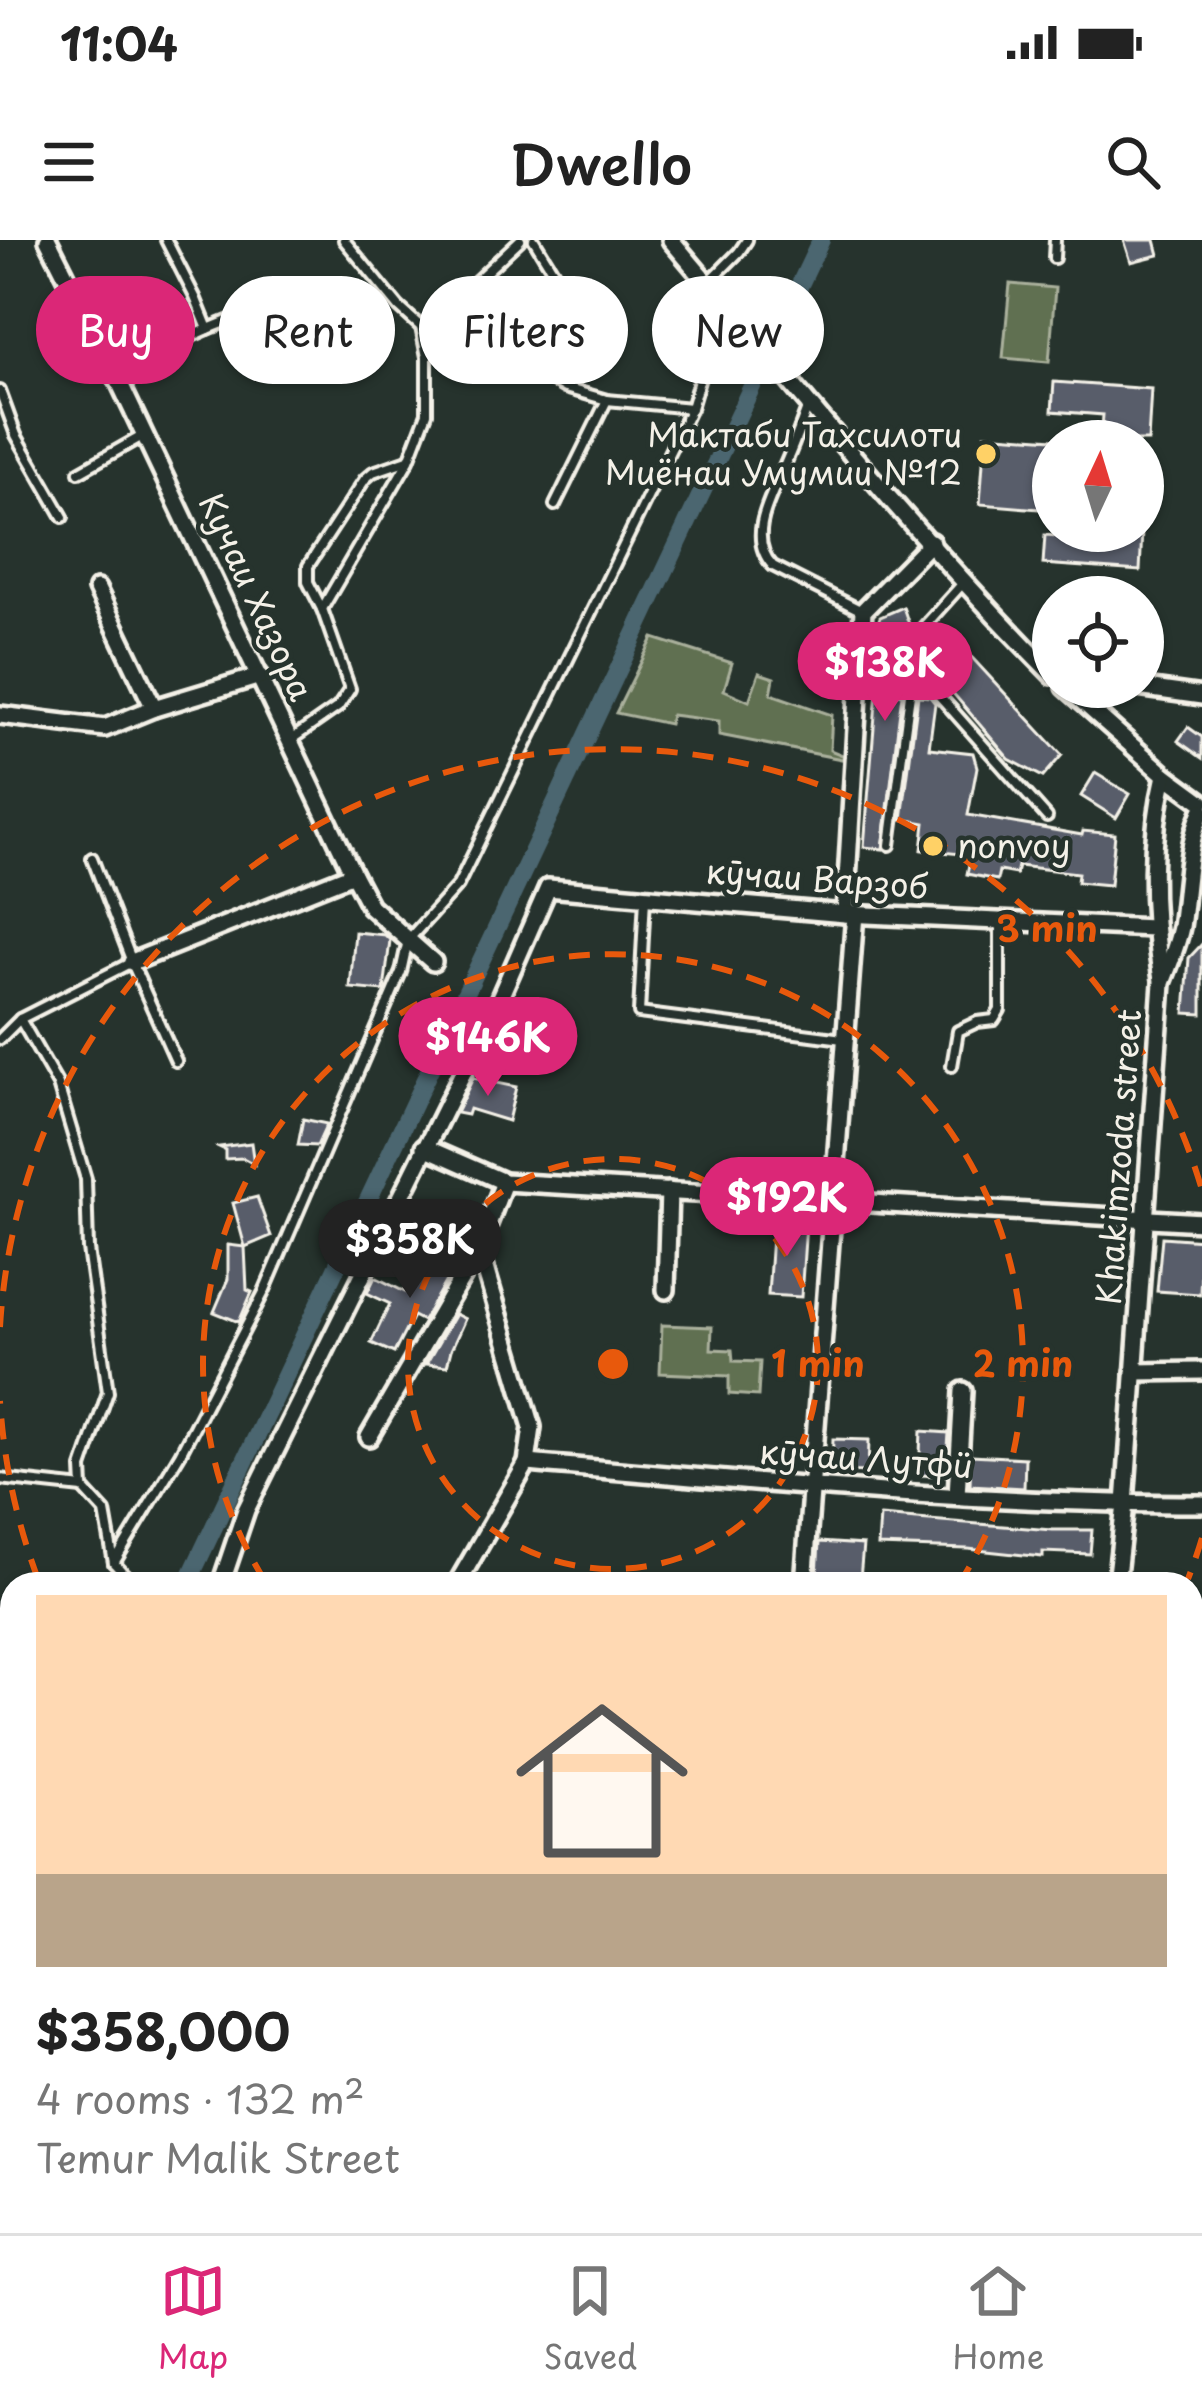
<!DOCTYPE html>
<html lang="en">
<head>
<meta charset="utf-8">
<style>
	body { margin:0; font-family:"Playpen Sans",sans-serif; background:#f2f2f2; color:#222; height:100vh; display:flex; flex-direction:column; font-size:45px; white-space:nowrap }
	* { box-sizing:border-box; margin:0 }
	p { font-size:39px; color:#767676 }
	.icon { flex:none; width:66px; height:66px; fill:none; stroke:currentColor; stroke-width:2; stroke-linecap:round; stroke-linejoin:round }
	.map { position:relative; flex:1; overflow:hidden }
	.drawer { position:absolute; left:0px; top:1332px; width:1203px; height:663px; display:flex; flex-direction:column; background:#fff; border-radius:36px 36px 0 0; box-shadow:0 3px 9px #0004 }
	.drawer>* { flex:none }
	.hud { position:absolute; left:36px; top:36px; width:1131px; height:108px; display:flex; gap:24px }
	.needle { width:78px; rotate:4deg }
	.buttons { position:absolute; left:1032px; top:180px; display:grid; gap:24px }
	.buttons a { display:grid; place-items:center; width:132px; height:132px; border-radius:50%; background:#fff; box-shadow:0 3px 9px #0004; font-size:60px }
	.price { position:absolute; translate:-50% -102px; padding:0 27px; border-radius:42px; background:#db2777; color:#fff; font-size:39px; line-height:78px; filter:drop-shadow(0 3px 6px #0008) }
	.price::after { content:''; position:absolute; left:50%; top:72px; width:36px; height:27px; margin-left:-18px; background:inherit; clip-path:polygon(0 0,100% 0,50% 100%) }
	.price.active { background:#222; color:#fff }
	ul { padding:0; list-style:none }
	li { display:grid; align-content:center; gap:24px; height:636px; padding:0 36px }
	li+li { border-top:3px solid #e0e0e0 }
	li span { display:grid; place-items:center; height:372px; border-radius:0px; color:#555 }
	li>.icon { margin-inline-start:auto }
	span .icon { width:216px; height:216px; fill:#fffc; stroke-width:1 }
	li b { font-size:51px }
	.chip { padding:0 42px; border-radius:54px; background:#fff; box-shadow:0 3px 9px #0004; font-size:42px; line-height:108px }
	.chip.active { background:#db2777; color:#fff }
	.status { display:flex; justify-content:space-between; align-items:center; height:84px; padding:0 60px; background:#fff; direction:ltr }
	.status svg { height:33px; fill:currentColor }
	header { display:flex; justify-content:space-between; align-items:center; height:156px; padding:0 36px; background:#fff; font-size:54px; font-weight:600 }
	.tab-bar { display:flex; justify-content:space-around; align-items:center; height:168px; border-top:3px solid #e0e0e0; background:#fff; font-size:33px; color:#767676 }
	.tab-bar a { display:grid; justify-items:center; gap:6px }
	.tab-bar .active { color:#db2777 }
	.map>svg:first-child { display:block }
	.green { fill:#607051; stroke:#aab09c; stroke-width:3 }
	.lines { fill:none; stroke-linecap:round; stroke-linejoin:round }
	.canal { stroke:#4b6670; stroke-width:18 }
	.building { fill:#585d6a; stroke:#f4f1e8; stroke-width:3 }
	.service-casing { stroke:#f4f1e8; stroke-width:16 }
	.minor-casing { stroke:#f4f1e8; stroke-width:24 }
	.service { stroke:#26332d; stroke-width:8 }
	.minor { stroke:#26332d; stroke-width:15 }
	.ring { fill:none; stroke:#e8590c; stroke-width:6; stroke-dasharray:21 15 }
	.poi-dot { fill:#ffd166; stroke:#26332d; stroke-width:4.5 }
	.labels { text-anchor:middle; stroke-width:9; stroke-linejoin:round; paint-order:stroke }
	.poi-label { font-size:33px; fill:#f4f1e8; stroke:#26332d; text-anchor:end }
	.street-label { font-size:33px; fill:#f4f1e8; stroke:#26332d }
	.centre { fill:#e8590c; stroke:#26332d; stroke-width:6 }
	.ring-label { font-size:36px; text-anchor:middle; font-weight:bold; fill:#e8590c; stroke:#26332d; stroke-width:9; stroke-linejoin:round; paint-order:stroke }
</style>
</head>
<body>
<div class="status"><b>11:04</b><svg viewBox="0 0 49 12"><path d="M0 12V9h3v3zM5 12V6h3v6zM10 12V3h3v9zM15 12V0h3v12zM26 1h20v11H26zM47 4h2v5h-2z"/></svg></div>
<header><svg class="icon" aria-label="menu" viewBox="0 0 24 24"><path d="M4 6h16M4 12h16M4 18h16"/></svg>Dwello<svg class="icon" aria-label="search" viewBox="0 0 24 24"><circle cx="10" cy="10" r="6"/><path d="M15 15l6 6"/></svg></header>
<div class="map">
<svg width="1202" height="1993" viewBox="0 0 1202 1993">
	<rect width="100%" height="100%" fill="#26332d"/>
	<filter id="ink" filterUnits="userSpaceOnUse"><feTurbulence type="fractalNoise" baseFrequency=".00833" numOctaves="2"/><feDisplacementMap in="SourceGraphic" scale="24" xChannelSelector="R" yChannelSelector="G"/><feConvolveMatrix kernelMatrix="1 2 1 2 8 2 1 2 1" color-interpolation-filters="sRGB"/></filter>
	<g filter="url(#ink)">
		<g class="green">
			<path d="M 1010,44 L 1055,48 L 1049,122 L 1003,118 Z"/>
			<path d="M 653,398 L 732,423 L 724,450 L 749,461 L 759,433 L 774,438 L 771,454 L 832,475 L 830,510 L 845,516 L 842,519 L 719,495 L 719,481 L 671,475 L 669,484 L 616,473 Z"/>
			<path d="M 662,1085 L 712,1087 L 711,1109 L 732,1110 L 733,1121 L 760,1122 L 758,1156 L 729,1154 L 729,1136 L 660,1133 Z"/>
		</g>
		<g class="lines">
			<g class="canal">
				<path d="M 187,1344 L 821,0"/>
				<path d="M 0,1458 L 12,1456"/>
			</g>
		</g>
		<g class="building">
			<path d="M 1124,0 L 1155,0 L 1159,15 L 1131,22 Z"/>
			<path d="M 1054,142 L 1151,149 L 1148,201 L 1101,201 L 1103,175 L 1052,171 Z"/>
			<path d="M 985,194 L 1053,199 L 1053,270 L 980,264 Z"/>
			<path d="M 1095,291 L 1142,291 L 1140,331 L 1043,324 L 1045,295 L 1095,299 Z"/>
			<path d="M 903,367 L 911,390 L 909,401 L 902,394 L 900,416 L 894,438 L 899,435 L 897,453 L 902,454 L 883,609 L 864,607 L 881,403 L 873,402 L 874,394 L 880,377 Z"/>
			<path d="M 952,396 L 1062,515 L 1043,537 L 1009,519 L 923,418 Z"/>
			<path d="M 918,456 L 930,457 L 935,463 L 929,508 L 973,513 L 977,527 L 968,575 L 1082,595 L 1083,591 L 1115,594 L 1110,645 L 1077,642 L 1078,633 L 1018,626 L 1016,634 L 999,631 L 997,640 L 967,634 L 971,615 L 922,610 L 925,583 L 902,579 Z"/>
			<path d="M 1188,487 L 1202,497 L 1202,518 L 1178,501 Z"/>
			<path d="M 1095,533 L 1130,554 L 1116,578 L 1081,556 Z"/>
			<path d="M 355,692 L 385,695 L 390,700 L 384,751 L 350,748 Z"/>
			<path d="M 1202,704 L 1202,774 L 1185,773 L 1189,718 Z"/>
			<path d="M 473,838 L 516,847 L 508,881 L 469,869 L 467,875 L 456,873 Z"/>
			<path d="M 303,879 L 327,884 L 317,906 L 298,905 Z"/>
			<path d="M 251,903 L 254,924 L 243,918 L 225,919 L 225,910 L 219,907 Z"/>
			<path d="M 257,957 L 271,996 L 245,1007 L 233,963 Z"/>
			<path d="M 773,981 L 806,984 L 801,1057 L 768,1055 Z"/>
			<path d="M 1162,997 L 1202,1000 L 1200,1054 L 1157,1051 Z"/>
			<path d="M 228,1005 L 245,1007 L 247,1050 L 252,1052 L 239,1082 L 214,1072 L 228,1039 Z"/>
			<path d="M 445,1010 L 459,1018 L 423,1081 L 413,1076 L 394,1113 L 371,1103 L 390,1064 L 367,1053 L 375,1037 L 409,1054 L 425,1028 Z"/>
			<path d="M 455,1074 L 465,1079 L 451,1110 L 447,1126 L 426,1124 Z"/>
			<path d="M 921,1191 L 949,1193 L 946,1236 L 919,1235 Z"/>
			<path d="M 833,1199 L 869,1200 L 868,1232 L 832,1231 Z"/>
			<path d="M 971,1215 L 1025,1218 L 1024,1248 L 970,1245 Z"/>
			<path d="M 880,1276 L 1052,1290 L 1092,1290 L 1090,1314 L 1043,1312 L 1043,1317 L 968,1309 L 878,1306 Z"/>
			<path d="M 819,1302 L 863,1305 L 860,1339 L 817,1336 Z"/>
		</g>
		<g class="lines">
			<defs>
				<g id="service">
					<path d="M 344,0 L 399,67 L 421,87 L 457,105 L 494,106 L 565,148 L 607,160 L 691,168"/>
					<path d="M 534,0 L 601,109"/>
					<path d="M 1054,18 L 1055,0"/>
					<path d="M 709,42 L 739,12 L 747,0"/>
					<path d="M 208,89 L 255,70"/>
					<path d="M 116,130 L 208,89 L 195,57 L 166,0"/>
					<path d="M 0,151 L 16,195 L 63,277"/>
					<path d="M 808,166 C 801,184 795,202 787,220 C 774,252 744,296 773,326 L 862,371"/>
					<path d="M 79,232 L 144,195"/>
					<path d="M 555,265 L 607,160"/>
					<path d="M 322,369 L 308,342 L 308,326 L 365,239 L 373,232 L 408,220"/>
					<path d="M 913,426 L 1047,577"/>
					<path d="M 292,499 L 338,467 L 350,449 L 322,369 L 409,220 L 427,173 L 427,117 L 421,87 L 444,71 L 520,0"/>
					<path d="M 890,605 L 918,393 L 964,342"/>
					<path d="M 92,618 L 132,722 L 20,779 L 58,845 L 86,939 L 88,1009 L 108,1152 L 82,1228 L 83,1248 L 105,1272 L 114,1323 L 133,1344"/>
					<path d="M 645,657 L 639,773 L 843,799"/>
					<path d="M 132,723 L 176,821"/>
					<path d="M 0,799 L 20,779"/>
					<path d="M 952,826 L 958,791 L 977,782 L 994,780 L 1000,770 L 1000,683"/>
					<path d="M 0,1239 L 83,1248"/>
					<path d="M 114,1323 L 180,1214 L 264,1052 L 401,732 L 408,700 L 458,645 L 691,168 L 713,93 L 729,69"/>
					<path d="M 0,1477 L 12,1477"/>
					<path d="M 0,1649 L 12,1671"/>
				</g>
				<g id="minor">
					<path d="M 48,0 L 114,131 L 353,634 L 370,666 L 433,722"/>
					<path d="M 671,0 C 795,147 917,298 1053,435"/>
					<path d="M 97,349 L 154,468"/>
					<path d="M 1066,447 L 1165,535 L 1202,562"/>
					<path d="M 1138,447 L 1202,456"/>
					<path d="M 0,475 L 105,488 L 154,468 L 260,436"/>
					<path d="M 845,674 L 863,371 L 931,302"/>
					<path d="M 132,722 L 353,634"/>
					<path d="M 1162,740 C 1151,673 1149,601 1165,535"/>
					<path d="M 424,907 L 504,942 L 1202,982"/>
					<path d="M 666,1050 L 669,951"/>
					<path d="M 1134,1132 L 1202,1131"/>
					<path d="M 369,1197 L 479,1008 L 504,942"/>
					<path d="M 527,1223 C 751,1242 977,1264 1202,1264"/>
					<path d="M 957,1255 L 963,1151"/>
					<path d="M 221,1344 L 246,1270 L 498,762 L 548,648 L 845,674 L 1153,688"/>
					<path d="M 457,1344 L 527,1223 L 532,1187 L 479,1008"/>
					<path d="M 804,1344 L 855,673"/>
					<path d="M 1116,1344 L 1125,1264 L 1162,743 C 1169,725 1177,706 1181,687 C 1187,648 1186,607 1202,571"/>
					<path d="M 1191,1577 L 1202,1574"/>
					<path d="M 1191,1761 L 1202,1762"/>
					<path d="M 1191,1917 L 1202,1918"/>
					<path d="M 85,1993 L 87,1983"/>
					<path d="M 269,1993 L 269,1983"/>
					<path d="M 417,1993 L 418,1983"/>
					<path d="M 590,1993 L 591,1983"/>
					<path d="M 766,1993 L 767,1983"/>
					<path d="M 1069,1993 L 1070,1983"/>
				</g>
			</defs>
			<use href="#service" class="service-casing"/>
			<use href="#minor" class="minor-casing"/>
			<use href="#service" class="service"/>
			<use href="#minor" class="minor"/>
		</g>
	</g>
	<g class="ring">
		<circle cx="613" cy="1124" r="205"/>
		<path d="M265 1341A410 410 0 1 1 961 1341"/>
		<path d="M1202 1298A614 614 0 0 1 1188 1339M38 1339A614 614 0 0 1 0 1161M0 1087A614 614 0 0 1 1202 950"/>
	</g>
	<g class="poi-dot">
		<circle cx="986" cy="214" r="12"/>
		<circle cx="933" cy="606" r="12"/>
	</g>
	<g class="labels">
		<g class="poi-label">
			<text x="962" y="207">Мактаби Тахсилоти<tspan x="962" dy="38">Миёнаи Умумии №12</tspan></text>
			<text x="957" y="618" text-anchor="start">nonvoy</text>
		</g>
		<g class="street-label">
			<text transform="translate(256 357) rotate(65)" y="12">Кучаи Хазора</text>
			<text transform="translate(817 639) rotate(4)" y="12">кӯчаи Варзоб</text>
			<text transform="translate(1119 917) rotate(-86)" y="12">Khakimzoda street</text>
			<text transform="translate(866 1219) rotate(4)" y="12">кӯчаи Лутфӣ</text>
		</g>
	</g>
	<circle cx="613" cy="1124" r="18" class="centre"/>
	<g class="ring-label">
		<text x="1047" y="702">3 min</text>
		<text x="818" y="1137">1 min</text>
		<text x="1023" y="1137">2 min</text>
	</g>
</svg>
<div class="buttons">
<a><svg class="needle" viewBox="-14 -14 28 28"><path d="M0-13l5 13h-10z" fill="#e53935"/><path d="M0 13l5-13h-10z" fill="#767676"/></svg></a>
<a><svg class="icon" aria-label="locate" viewBox="0 0 24 24"><circle cx="12" cy="12" r="6"/><path d="M12 2v4M12 18v4M2 12h4M18 12h4"/></svg></a>
</div>
<b class="price" style="left:885px;top:484px">$138K</b>
<b class="price" style="left:488px;top:859px">$146K</b>
<b class="price" style="left:787px;top:1019px">$192K</b>
<b class="price active" style="left:410px;top:1061px">$358K</b>
<div class="hud">
<a class="chip active">Buy</a>
<a class="chip">Rent</a>
<a class="chip">Filters</a>
<a class="chip">New</a>
</div>
<section class="drawer">
<ul>
<li><span style="background:linear-gradient(#ffd9b3 75%,#b9a48a 0)"><svg class="icon" aria-label="home" viewBox="0 0 24 24"><path d="M3 11l9-7 9 7M6 9v11h12V9"/></svg></span><div><b>$358,000</b><p>4 rooms · 132 m²</p><p>Temur Malik Street</p></div></li>
</ul>
</section>
</div>
<nav class="tab-bar">
<a class="active"><svg class="icon" aria-label="map" viewBox="0 0 24 24"><path d="M3 6l6-2 6 2 6-2v14l-6 2-6-2-6 2zM9 4v14M15 6v14"/></svg>Map</a>
<a><svg class="icon" aria-label="saved" viewBox="0 0 24 24"><path d="M7 4h10v16l-5-4-5 4z"/></svg>Saved</a>
<a><svg class="icon" aria-label="home" viewBox="0 0 24 24"><path d="M3 11l9-7 9 7M6 9v11h12V9"/></svg>Home</a>
</nav>
</body>
</html>
